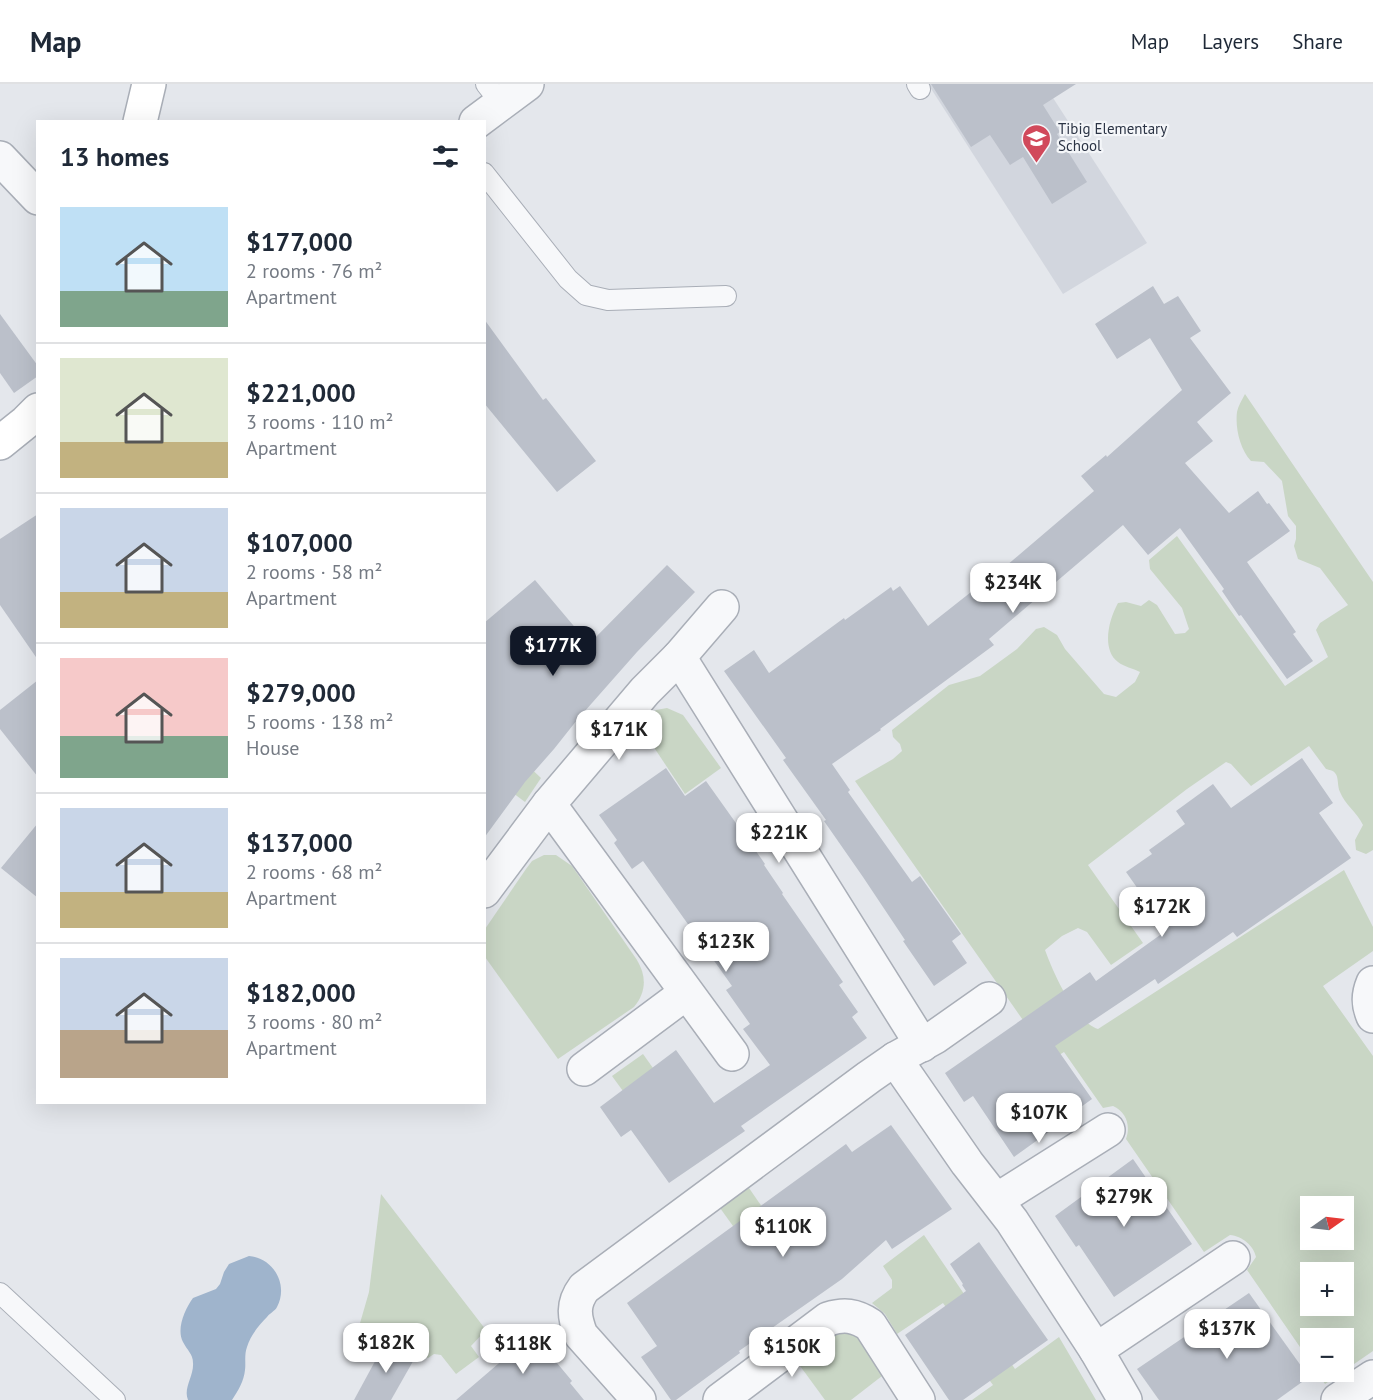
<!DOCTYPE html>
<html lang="en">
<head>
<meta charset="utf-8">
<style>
	body { margin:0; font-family:"PT Sans",sans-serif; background:#f6f6f7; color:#1f2937; height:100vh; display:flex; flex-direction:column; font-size:22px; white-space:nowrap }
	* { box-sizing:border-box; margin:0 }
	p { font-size:20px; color:#747a83 }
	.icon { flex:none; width:33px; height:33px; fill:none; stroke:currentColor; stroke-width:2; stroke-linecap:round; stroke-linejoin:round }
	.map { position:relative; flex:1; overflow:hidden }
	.side { position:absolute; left:36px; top:36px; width:450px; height:984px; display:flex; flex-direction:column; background:#fff; border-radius:0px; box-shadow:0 6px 24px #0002 }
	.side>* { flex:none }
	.needle { width:39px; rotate:76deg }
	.buttons { position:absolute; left:1300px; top:1112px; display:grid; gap:12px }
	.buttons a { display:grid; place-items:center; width:54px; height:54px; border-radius:0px; background:#fff; box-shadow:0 6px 24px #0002; font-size:30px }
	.price { position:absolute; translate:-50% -51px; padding:0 14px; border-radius:12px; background:#fff; color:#222; font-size:20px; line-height:39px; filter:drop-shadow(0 2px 3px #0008) }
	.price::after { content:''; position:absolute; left:50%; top:36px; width:18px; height:14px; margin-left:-9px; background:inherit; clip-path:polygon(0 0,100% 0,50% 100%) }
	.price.selected { background:#111827; color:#fff }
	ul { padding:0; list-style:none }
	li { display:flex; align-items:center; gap:18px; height:150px; padding:0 24px }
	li+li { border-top:2px solid #e0e1e3 }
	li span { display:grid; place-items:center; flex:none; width:168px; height:120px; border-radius:0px; color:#555 }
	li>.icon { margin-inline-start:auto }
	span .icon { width:72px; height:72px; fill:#fffc; stroke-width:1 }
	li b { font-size:26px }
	h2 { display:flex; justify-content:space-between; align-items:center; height:72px; padding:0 24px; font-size:26px }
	header { display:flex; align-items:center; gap:36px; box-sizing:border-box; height:84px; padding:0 30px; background:#fff; border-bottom:2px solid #e0e1e3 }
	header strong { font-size:28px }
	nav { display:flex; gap:33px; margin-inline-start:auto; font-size:21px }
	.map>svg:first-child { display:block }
	.built { fill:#d2d6de }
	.green { fill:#c9d6c5; fill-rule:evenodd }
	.water { fill:#9fb4cc }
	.building { fill:#bbc0ca }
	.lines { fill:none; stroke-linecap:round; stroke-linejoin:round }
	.lane-casing { stroke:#a9aeb7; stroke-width:22 }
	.street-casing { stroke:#a9aeb7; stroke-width:36 }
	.secondary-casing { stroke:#a9aeb7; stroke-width:36 }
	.lane { stroke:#f7f8fa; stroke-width:20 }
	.street { stroke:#f7f8fa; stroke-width:33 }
	.secondary { stroke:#fff; stroke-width:33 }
	.labels { text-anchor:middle; stroke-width:4.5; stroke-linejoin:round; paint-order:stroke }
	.poi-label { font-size:15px; fill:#2b3445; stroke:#f4f6f9; text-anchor:start }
</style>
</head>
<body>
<header>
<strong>Map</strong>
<nav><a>Map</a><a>Layers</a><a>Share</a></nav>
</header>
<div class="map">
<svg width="1373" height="1316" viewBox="0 0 1373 1316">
	<rect width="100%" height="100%" fill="#e4e7ec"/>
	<path class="built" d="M 928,0 L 1044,0 L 1147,159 L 1063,210 Z"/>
	<g class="green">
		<path d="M 1245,310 L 1373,498 L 1373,766 L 1366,770 L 1356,766 L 1355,756 L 1363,741 C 1357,728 1345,721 1340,708 C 1337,702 1339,693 1335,689 C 1333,686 1329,686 1326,685 L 1309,662 L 1251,702 L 1231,680 L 1226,678 L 1187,705 L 1088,781 L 1143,859 L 1111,881 L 1087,848 L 1078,844 L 1062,852 L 1045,866 C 1053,888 1075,938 1098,945 L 1344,786 L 1373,843 L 1373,867 L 1323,902 L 1373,972 L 1373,1267 L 1325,1300 L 1316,1287 L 1344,1287 L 1344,1254 L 1311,1254 L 1311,1279 L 1247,1186 L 1256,1173 C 1254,1162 1242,1152 1230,1151 L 1204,1168 L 1126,1055 C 1131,1041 1126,1028 1113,1022 L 1103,1024 L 1064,968 L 1051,976 L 855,697 L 893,675 L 902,667 L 900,660 L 893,653 L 892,646 L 949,601 L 980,592 L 1017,565 L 1036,545 L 1044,543 L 1057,551 L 1065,565 L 1104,610 L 1116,613 L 1135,598 L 1140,588 C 1133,584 1124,583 1118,578 C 1101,565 1109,535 1118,519 L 1126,518 L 1141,522 L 1149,516 L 1157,521 L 1175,550 L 1185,549 L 1189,545 L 1182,524 L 1150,485 L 1149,476 L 1177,452 L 1285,602 L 1328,573 L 1316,546 L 1320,539 L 1348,521 L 1320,484 L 1298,475 L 1294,462 L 1296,455 L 1296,442 L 1288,432 L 1282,397 L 1264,378 L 1251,377 C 1240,365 1235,344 1237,328 C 1238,322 1242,316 1245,310 ZM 1311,1122 L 1344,1122 L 1344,1155 L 1311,1155 ZM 1311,1188 L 1344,1188 L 1344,1221 L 1311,1221 Z"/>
		<path d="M 667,624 L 683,631 L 721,684 L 685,710 L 639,641 L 656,626 Z"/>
		<path d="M 492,648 L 541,694 L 525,718 L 485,688 Z"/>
		<path d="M 544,771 L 556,771 L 572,782 L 637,876 C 647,893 646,908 634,923 L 558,975 L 485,873 L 485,845 L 526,785 L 532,777 Z"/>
		<path d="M 643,970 L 685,1029 L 655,1051 L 612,992 Z"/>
		<path d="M 749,1104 L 791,1165 L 764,1185 L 720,1124 Z"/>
		<path d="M 381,1110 L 486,1246 L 471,1262 L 479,1273 L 456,1290 L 441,1271 L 434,1270 L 428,1274 L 382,1249 L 370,1271 L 360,1274 L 354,1260 L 369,1208 Z"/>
		<path d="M 924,1151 L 1015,1285 L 1059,1253 L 1096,1316 L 972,1316 L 993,1301 L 955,1250 L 961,1245 L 943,1219 L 897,1250 L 885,1230 L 872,1219 L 892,1204 L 892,1196 L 883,1182 Z"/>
		<path d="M 848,1247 L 859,1253 L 882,1292 L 851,1316 L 825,1316 L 795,1275 L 829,1251 Z"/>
	</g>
	<path class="water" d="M 249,1172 C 273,1174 289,1200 277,1223 C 275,1227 270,1229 267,1233 C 259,1241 250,1252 247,1263 C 244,1271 246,1279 245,1286 C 244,1297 238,1307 232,1316 L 188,1316 C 183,1304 194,1292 193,1279 C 193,1270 187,1266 183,1258 C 176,1245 185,1225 193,1214 L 216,1205 L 220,1200 L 224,1188 L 229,1180 Z"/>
	<g class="building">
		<path d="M 931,0 L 1076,0 L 1043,21 L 1060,48 L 1057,50 L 1087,98 L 1052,120 L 1023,73 L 1010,81 L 990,51 L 971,63 Z"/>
		<path d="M 1153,202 L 1164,220 L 1178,212 L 1201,247 L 1190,254 L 1231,309 L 1197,338 L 1213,357 L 1185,379 L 1229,429 L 1258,407 L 1267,420 L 1269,419 L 1290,447 L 1247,478 L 1296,548 L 1293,550 L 1313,577 L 1287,595 L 1241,531 L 1239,532 L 1222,507 L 1224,505 L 1180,444 L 1148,471 L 1123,441 L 989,555 L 994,561 L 880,645 L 881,646 L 832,680 L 850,706 L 848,708 L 912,798 L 920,792 L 961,850 L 952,857 L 967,879 L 934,902 L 903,857 L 905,856 L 863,793 L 824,737 L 826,736 L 783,676 L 786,674 L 724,587 L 754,566 L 769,589 L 844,534 L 845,536 L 891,503 L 893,507 L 900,502 L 928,542 L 985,497 L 986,499 L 1094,407 L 1081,392 L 1106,371 L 1107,373 L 1182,306 L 1150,254 L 1117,275 L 1095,240 Z"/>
		<path d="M 0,230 L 38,282 L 38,292 L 14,309 L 0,289 Z"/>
		<path d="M 484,235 L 543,316 L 546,314 L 596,377 L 557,408 L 484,319 Z"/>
		<path d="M 38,430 L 38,576 L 0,521 L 0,455 Z"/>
		<path d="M 667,481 L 695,508 L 637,568 L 577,636 L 554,665 L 525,698 L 484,754 L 484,539 L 535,496 L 589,560 Z"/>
		<path d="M 38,596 L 38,693 L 0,645 L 0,626 Z"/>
		<path d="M 1302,674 L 1333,719 L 1319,729 L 1351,774 L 1237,853 L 1233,848 L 1158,900 L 1155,895 L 1055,962 L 1092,1015 L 1063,1036 L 1064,1037 L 1014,1073 L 973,1012 L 964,1018 L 945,989 L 1090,888 L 1096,897 L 1167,846 L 1126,788 L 1152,770 L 1149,766 L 1185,740 L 1176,727 L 1213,700 L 1231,724 Z"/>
		<path d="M 666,684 L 685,712 L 706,697 L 765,780 L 764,781 L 783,809 L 782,810 L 843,898 L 839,901 L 858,928 L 852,933 L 867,954 L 741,1042 L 745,1047 L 669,1099 L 631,1046 L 621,1053 L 600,1023 L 676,966 L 714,1019 L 770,981 L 743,945 L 750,940 L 726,906 L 732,902 L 643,777 L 632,785 L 614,759 L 617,756 L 599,731 Z"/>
		<path d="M 38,739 L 38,814 L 1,784 Z"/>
		<path d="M 891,1041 L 952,1125 L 892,1165 L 886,1156 L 842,1195 L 739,1267 L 740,1269 L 676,1316 L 671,1316 L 641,1273 L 657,1262 L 627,1219 L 846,1060 L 852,1068 Z"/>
		<path d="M 1133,1075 L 1192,1160 L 1114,1213 L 1079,1161 L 1076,1163 L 1055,1132 Z"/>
		<path d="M 979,1158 L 1048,1256 L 963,1316 L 949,1316 L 905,1251 L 966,1207 L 962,1201 L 963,1200 L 950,1180 Z"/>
		<path d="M 1249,1209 L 1309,1293 L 1277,1316 L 1159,1316 L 1137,1285 Z"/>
		<path d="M 523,1241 L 549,1275 L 552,1273 L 572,1297 L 570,1299 L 584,1316 L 456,1316 L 505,1274 L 496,1264 Z"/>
		<path d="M 386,1257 L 416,1272 L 391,1316 L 354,1316 Z"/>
	</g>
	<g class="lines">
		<defs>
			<g id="lane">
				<path d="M 486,0 L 500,18"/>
				<path d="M 917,0 L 920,5"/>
				<path d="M 484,89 L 568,195 L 586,211 L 608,216 L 726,212"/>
				<path d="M 0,1209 L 115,1316"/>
			</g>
			<g id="street">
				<path d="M 476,38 L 527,0"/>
				<path d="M 0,74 L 38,114"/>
				<path d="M 679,573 L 922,961"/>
				<path d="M 549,720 L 732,970"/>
				<path d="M 484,807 L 549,720 L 645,607 L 679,573 L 722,523"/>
				<path d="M 1373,899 C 1368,911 1368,920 1373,932"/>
				<path d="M 895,975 L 967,1079 L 1012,1137 L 1096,1266 L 1125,1316"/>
				<path d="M 584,985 L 686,909"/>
				<path d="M 997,1116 L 1108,1046"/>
				<path d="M 1096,1266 L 1233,1174"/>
				<path d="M 639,1316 L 581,1251 C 574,1233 572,1220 584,1204 L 869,993 L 895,975 L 935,953 L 989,915"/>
				<path d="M 720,1316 L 828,1235 C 844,1230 855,1231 870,1241 L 918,1316"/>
				<path d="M 1338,1316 L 1373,1293"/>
			</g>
			<g id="secondary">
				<path d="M 140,38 L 149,0"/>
				<path d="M 0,359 L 26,338 L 38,326"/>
			</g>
		</defs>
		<use href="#lane" class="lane-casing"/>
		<use href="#street" class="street-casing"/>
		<use href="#secondary" class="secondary-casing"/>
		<use href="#lane" class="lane"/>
		<use href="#street" class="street"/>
		<use href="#secondary" class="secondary"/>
	</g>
	<defs>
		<symbol id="school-pin" viewBox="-11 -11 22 30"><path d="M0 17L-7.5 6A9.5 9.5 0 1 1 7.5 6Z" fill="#d1495b" stroke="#f4f6f9"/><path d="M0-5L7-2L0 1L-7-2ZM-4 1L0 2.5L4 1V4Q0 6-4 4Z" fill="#fff"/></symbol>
	</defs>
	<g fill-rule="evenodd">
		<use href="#school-pin" x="1020" y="38" width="33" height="45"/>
	</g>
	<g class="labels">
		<g class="poi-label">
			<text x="1058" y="50">Tibig Elementary<tspan x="1058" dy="17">School</tspan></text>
		</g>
	</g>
</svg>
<div class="buttons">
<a><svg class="needle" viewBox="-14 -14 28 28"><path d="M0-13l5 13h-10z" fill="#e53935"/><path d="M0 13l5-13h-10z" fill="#747a83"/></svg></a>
<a>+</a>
<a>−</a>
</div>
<b class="price" style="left:1013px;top:530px">$234K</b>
<b class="price selected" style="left:553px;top:593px">$177K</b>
<b class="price" style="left:619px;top:677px">$171K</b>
<b class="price" style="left:779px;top:780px">$221K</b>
<b class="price" style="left:1162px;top:854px">$172K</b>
<b class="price" style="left:726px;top:889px">$123K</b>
<b class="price" style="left:1039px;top:1060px">$107K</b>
<b class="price" style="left:1124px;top:1144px">$279K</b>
<b class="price" style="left:783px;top:1174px">$110K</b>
<b class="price" style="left:1227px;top:1276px">$137K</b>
<b class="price" style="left:386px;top:1290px">$182K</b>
<b class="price" style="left:523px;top:1291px">$118K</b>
<b class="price" style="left:792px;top:1294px">$150K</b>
<section class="side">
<h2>13 homes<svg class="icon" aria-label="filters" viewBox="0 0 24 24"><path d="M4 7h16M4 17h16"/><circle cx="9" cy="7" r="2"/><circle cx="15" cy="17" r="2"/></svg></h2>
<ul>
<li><span style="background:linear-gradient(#bfe0f5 70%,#7fa58c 0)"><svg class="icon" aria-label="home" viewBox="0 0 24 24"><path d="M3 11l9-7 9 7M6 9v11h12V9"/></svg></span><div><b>$177,000</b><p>2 rooms · 76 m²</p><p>Apartment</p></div></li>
<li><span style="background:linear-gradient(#dfe7d0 70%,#c2b280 0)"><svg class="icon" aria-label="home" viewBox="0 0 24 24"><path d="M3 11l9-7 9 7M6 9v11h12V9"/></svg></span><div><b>$221,000</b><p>3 rooms · 110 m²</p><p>Apartment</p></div></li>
<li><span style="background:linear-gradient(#c9d6e8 70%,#c2b280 0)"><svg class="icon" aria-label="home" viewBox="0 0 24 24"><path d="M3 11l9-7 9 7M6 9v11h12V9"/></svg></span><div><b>$107,000</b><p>2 rooms · 58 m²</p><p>Apartment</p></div></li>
<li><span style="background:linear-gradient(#f6c9c9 65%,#7fa58c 0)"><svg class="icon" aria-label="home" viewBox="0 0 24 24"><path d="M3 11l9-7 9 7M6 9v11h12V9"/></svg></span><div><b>$279,000</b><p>5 rooms · 138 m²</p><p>House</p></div></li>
<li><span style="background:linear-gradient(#c9d6e8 70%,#c2b280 0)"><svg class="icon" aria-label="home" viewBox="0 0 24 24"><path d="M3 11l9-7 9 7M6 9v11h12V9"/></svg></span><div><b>$137,000</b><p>2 rooms · 68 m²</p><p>Apartment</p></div></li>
<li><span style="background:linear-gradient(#c9d6e8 60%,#b9a48a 0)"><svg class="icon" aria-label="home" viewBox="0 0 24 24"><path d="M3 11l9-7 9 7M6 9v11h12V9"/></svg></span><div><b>$182,000</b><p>3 rooms · 80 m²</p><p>Apartment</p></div></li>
</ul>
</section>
</div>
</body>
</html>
